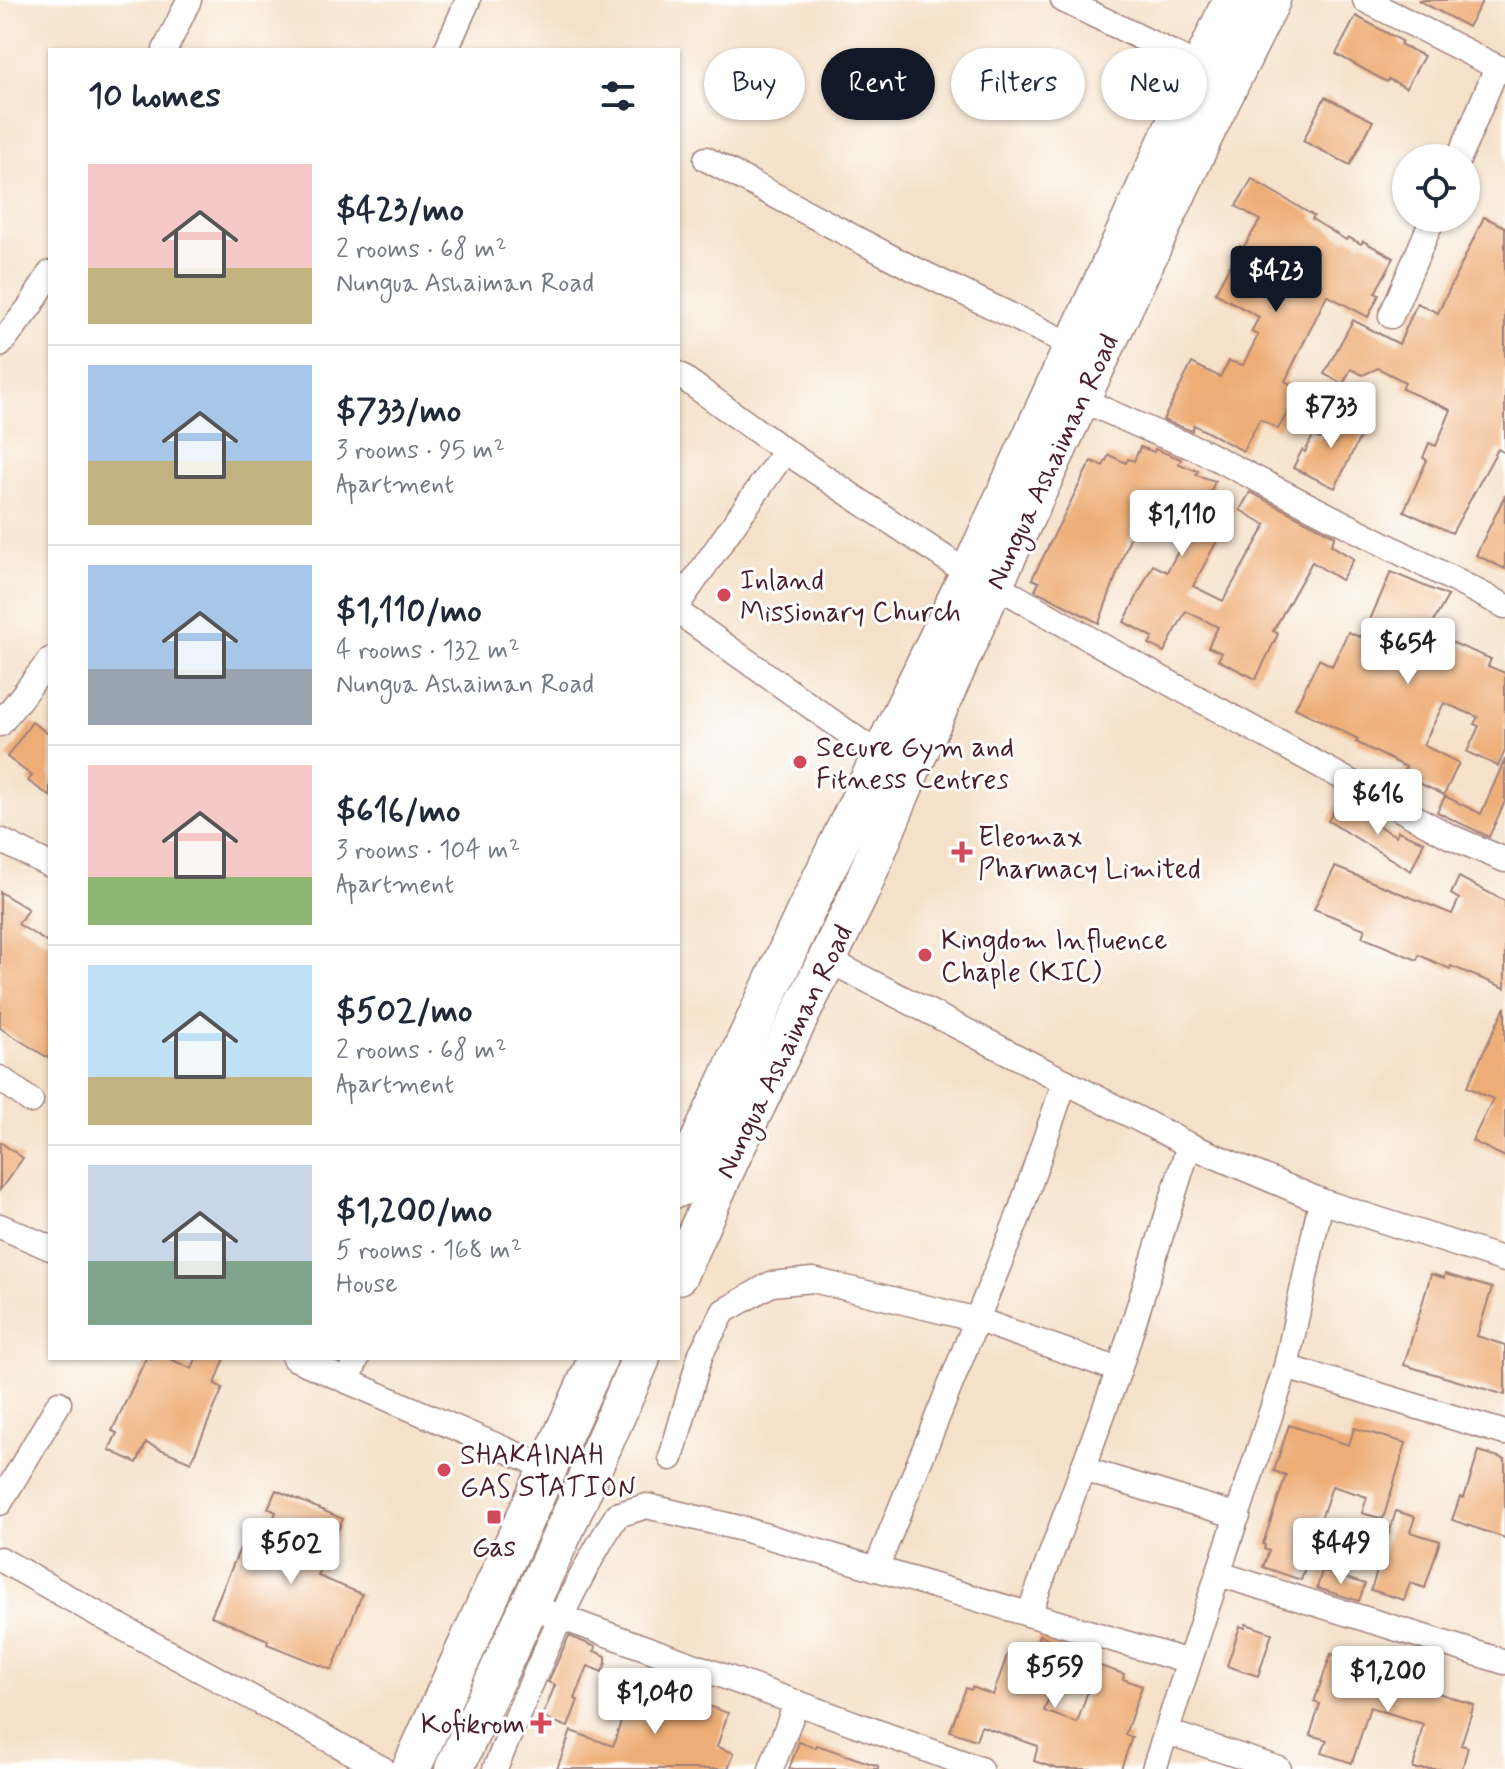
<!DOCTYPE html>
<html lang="en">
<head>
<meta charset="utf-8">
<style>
	body { margin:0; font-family:Mynerve,sans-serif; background:#f2f2f3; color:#1f2937; height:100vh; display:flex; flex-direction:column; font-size:30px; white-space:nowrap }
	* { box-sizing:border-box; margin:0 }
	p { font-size:26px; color:#747a83 }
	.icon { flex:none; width:44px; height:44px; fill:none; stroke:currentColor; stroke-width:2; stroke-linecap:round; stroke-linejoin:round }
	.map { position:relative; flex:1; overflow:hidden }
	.details { position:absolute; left:48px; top:48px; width:632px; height:1312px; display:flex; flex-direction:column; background:#fff; border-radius:0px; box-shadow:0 2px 6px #0004 }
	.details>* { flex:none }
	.top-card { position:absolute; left:704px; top:48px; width:680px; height:72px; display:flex; gap:16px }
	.buttons { position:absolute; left:1392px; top:144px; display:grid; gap:16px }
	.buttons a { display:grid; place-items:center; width:88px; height:88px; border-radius:50%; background:#fff; box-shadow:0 2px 6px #0004; font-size:40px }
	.price { position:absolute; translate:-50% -68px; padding:0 18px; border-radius:8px; background:#fff; color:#222; font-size:26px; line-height:52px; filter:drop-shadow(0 2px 4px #0008) }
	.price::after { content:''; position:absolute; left:50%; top:48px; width:24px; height:18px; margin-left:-12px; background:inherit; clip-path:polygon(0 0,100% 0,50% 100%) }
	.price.active { background:#111827; color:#fff }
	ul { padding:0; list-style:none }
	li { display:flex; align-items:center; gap:24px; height:200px; padding:0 40px }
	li+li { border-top:2px solid #e0e1e3 }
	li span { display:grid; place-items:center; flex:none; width:224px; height:160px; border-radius:0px; color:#555 }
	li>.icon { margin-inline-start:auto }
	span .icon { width:96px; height:96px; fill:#fffc; stroke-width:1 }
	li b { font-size:34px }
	h2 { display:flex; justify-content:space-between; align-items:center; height:96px; padding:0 40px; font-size:34px }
	.pill { padding:0 28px; border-radius:36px; background:#fff; box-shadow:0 2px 6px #0004; font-size:28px; line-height:72px }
	.pill.active { background:#111827; color:#fff }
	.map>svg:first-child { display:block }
	.building { fill:#eead76 }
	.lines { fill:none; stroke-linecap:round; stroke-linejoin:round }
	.street-casing { stroke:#a0807a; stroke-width:27 }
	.primary-casing { stroke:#a0807a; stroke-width:41 }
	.street { stroke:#fff; stroke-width:24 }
	.primary { stroke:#fff; stroke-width:38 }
	.poi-dot { fill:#d1495b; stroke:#fff; stroke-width:3 }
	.labels { text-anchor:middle; stroke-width:6; stroke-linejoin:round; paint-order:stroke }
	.street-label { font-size:28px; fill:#4a1f2b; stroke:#fff }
	.poi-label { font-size:28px; fill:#4a1f2b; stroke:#fff; text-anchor:start }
</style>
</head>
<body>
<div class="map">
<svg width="1505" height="1769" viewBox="0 0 1505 1769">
	<rect width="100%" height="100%" fill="#fff"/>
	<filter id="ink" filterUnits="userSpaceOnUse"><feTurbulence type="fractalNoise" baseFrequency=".0125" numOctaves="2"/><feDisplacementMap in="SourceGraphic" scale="16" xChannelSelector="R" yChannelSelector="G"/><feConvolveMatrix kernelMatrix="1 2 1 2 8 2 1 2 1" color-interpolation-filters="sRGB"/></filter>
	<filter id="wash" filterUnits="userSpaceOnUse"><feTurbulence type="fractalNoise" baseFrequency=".006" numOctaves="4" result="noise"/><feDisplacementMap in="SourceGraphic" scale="32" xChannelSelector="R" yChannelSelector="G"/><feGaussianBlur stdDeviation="1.8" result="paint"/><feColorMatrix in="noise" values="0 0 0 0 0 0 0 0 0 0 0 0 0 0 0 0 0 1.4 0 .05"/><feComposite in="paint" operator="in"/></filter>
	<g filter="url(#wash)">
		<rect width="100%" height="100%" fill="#f5e1c9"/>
		<g id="blocks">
			<g class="building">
				<path d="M 1418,0 L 1483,0 L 1468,27 Z"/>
				<path d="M 1356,16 L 1402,41 L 1400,44 L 1424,56 L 1406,88 L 1389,79 L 1387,82 L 1336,54 Z"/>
				<path d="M 1325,97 L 1373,121 L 1350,165 L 1303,141 Z"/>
				<path d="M 1252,179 L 1314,216 L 1312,219 L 1346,240 L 1348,237 L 1361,244 L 1363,241 L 1394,258 L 1375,293 L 1379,295 L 1368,317 L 1327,295 L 1285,381 L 1301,390 L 1278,429 L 1260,419 L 1243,451 L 1194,425 L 1192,431 L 1163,420 L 1192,363 L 1220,377 L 1229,361 L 1243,365 L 1258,335 L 1251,332 L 1259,317 L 1215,293 L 1240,246 L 1243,248 L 1260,220 L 1236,206 Z"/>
				<path d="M 1484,217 L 1505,227 L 1505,453 L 1498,449 L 1452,533 L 1404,511 L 1427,460 L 1423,458 L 1429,443 L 1436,446 L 1451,410 L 1402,389 L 1405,382 L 1378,368 L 1363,375 L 1351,369 L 1343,384 L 1324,374 L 1353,320 L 1399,344 L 1417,303 L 1438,313 Z"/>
				<path d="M 1334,410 L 1366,425 L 1335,488 L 1293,468 L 1302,450 L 1305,452 L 1313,436 L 1320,439 Z"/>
				<path d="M 1140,447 L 1154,452 L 1155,449 L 1181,459 L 1179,464 L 1198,471 L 1196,475 L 1215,481 L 1210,494 L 1235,507 L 1193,586 L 1223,601 L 1266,525 L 1240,510 L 1250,492 L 1335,536 L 1331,545 L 1354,559 L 1341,580 L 1312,562 L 1273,631 L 1278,634 L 1256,679 L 1218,660 L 1222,653 L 1208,647 L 1218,627 L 1186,611 L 1164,652 L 1149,644 L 1153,637 L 1124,622 L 1153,565 L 1167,572 L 1200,510 L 1160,496 L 1154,511 L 1141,507 L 1099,623 L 1035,590 L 1039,582 L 1032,579 L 1091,461 L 1103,466 L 1109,455 L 1126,463 L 1128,459 L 1134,461 Z"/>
				<path d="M 1505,495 L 1505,569 L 1476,555 Z"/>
				<path d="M 1391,572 L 1448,596 L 1431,626 L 1447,633 L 1444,639 L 1491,659 L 1488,666 L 1505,673 L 1505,751 L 1498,766 L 1467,752 L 1479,726 L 1474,724 L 1478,717 L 1444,703 L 1423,745 L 1459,763 L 1444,795 L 1402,775 L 1406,767 L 1356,742 L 1358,739 L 1295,708 L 1319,659 L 1332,666 L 1348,632 L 1360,637 L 1363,630 L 1365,631 Z"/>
				<path d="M 32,722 L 50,735 L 50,796 L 28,781 L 32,776 L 7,757 Z"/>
				<path d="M 1505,759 L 1505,801 L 1489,837 L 1437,812 L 1445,796 L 1481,814 Z"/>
				<path d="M 1338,803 L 1396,836 L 1398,831 L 1424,842 L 1411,871 L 1328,821 Z"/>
				<path d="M 1335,867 L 1452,914 L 1459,899 L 1451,894 L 1459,877 L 1505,901 L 1505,988 L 1451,966 L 1450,969 L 1419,955 L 1417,960 L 1362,937 L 1365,929 L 1314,909 Z"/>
				<path d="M 0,892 L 28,909 L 18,924 L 50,944 L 50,1059 L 0,1028 Z"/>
				<path d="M 1505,1007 L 1505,1157 L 1472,1141 L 1493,1099 L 1467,1087 Z"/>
				<path d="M 0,1142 L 23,1158 L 0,1190 Z"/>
				<path d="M 1431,1274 L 1444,1278 L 1445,1274 L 1492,1288 L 1477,1336 L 1505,1345 L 1505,1395 L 1404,1365 Z"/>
				<path d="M 146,1358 L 168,1358 L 192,1369 L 196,1358 L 225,1358 L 215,1384 L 223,1388 L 191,1462 L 146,1443 L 137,1463 L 109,1450 L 117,1433 L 112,1431 Z"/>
				<path d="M 1289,1425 L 1349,1445 L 1354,1428 L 1406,1443 L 1383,1519 L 1362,1513 L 1367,1497 L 1332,1486 L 1301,1580 L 1263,1567 L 1269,1551 L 1264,1549 L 1265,1545 L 1263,1544 L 1286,1475 L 1274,1471 Z"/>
				<path d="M 1479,1451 L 1505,1459 L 1505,1538 L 1452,1520 L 1460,1497 L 1464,1498 Z"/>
				<path d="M 276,1490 L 343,1519 L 318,1576 L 362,1594 L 332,1670 L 267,1644 L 268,1640 L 211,1616 L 241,1546 L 259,1554 L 276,1512 L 268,1508 Z"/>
				<path d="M 1396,1511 L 1415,1517 L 1410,1532 L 1440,1541 L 1425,1588 L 1410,1583 L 1404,1600 L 1371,1590 Z"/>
				<path d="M 1322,1571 L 1365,1584 L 1359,1601 L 1317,1588 Z"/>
				<path d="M 1246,1624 L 1272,1633 L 1258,1676 L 1227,1666 L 1240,1626 L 1245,1628 Z"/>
				<path d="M 1039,1635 L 1056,1642 L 1055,1645 L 1097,1658 L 1092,1673 L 1061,1664 L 1044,1711 L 1077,1723 L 1097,1665 L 1124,1674 L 1123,1679 L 1142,1686 L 1125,1735 L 1132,1737 L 1121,1769 L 1058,1769 L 1034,1761 L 1038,1746 L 981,1726 L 976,1740 L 950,1731 L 966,1688 L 971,1690 L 972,1687 L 993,1695 L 1010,1647 L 1033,1655 Z"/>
				<path d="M 569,1636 L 596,1647 L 594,1651 L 606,1656 L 606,1663 L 602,1672 L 588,1666 L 575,1699 L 578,1700 L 568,1727 L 542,1717 L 555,1685 L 548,1682 Z"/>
				<path d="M 1331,1654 L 1352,1660 L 1351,1663 L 1366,1669 L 1474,1705 L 1461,1745 L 1468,1747 L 1462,1769 L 1413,1769 L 1423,1724 L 1370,1707 L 1352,1763 L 1322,1753 L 1327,1740 L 1310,1735 L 1320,1704 L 1314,1702 Z"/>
				<path d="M 635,1679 L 728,1713 L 717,1747 L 734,1753 L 728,1769 L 557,1769 L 571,1731 L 613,1746 Z"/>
				<path d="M 799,1742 L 816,1748 L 817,1745 L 878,1766 L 878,1769 L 789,1769 Z"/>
			</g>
		</g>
	</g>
	<g filter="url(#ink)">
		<use href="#blocks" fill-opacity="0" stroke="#a0807a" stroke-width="2"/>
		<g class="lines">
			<defs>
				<g id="street">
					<path d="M 1063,0 L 1201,67"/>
					<path d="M 1365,0 L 1505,71"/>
					<path d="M 165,50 L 189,0"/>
					<path d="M 446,50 L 468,0"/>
					<path d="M 1459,158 L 1497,67"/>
					<path d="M 706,159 L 904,264 L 1072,345"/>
					<path d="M 1391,316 L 1433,218"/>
					<path d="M 0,345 L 31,305 L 50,273"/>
					<path d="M 678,374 L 785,451 L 969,574"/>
					<path d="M 1080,399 L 1154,432 L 1200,450 L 1505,606"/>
					<path d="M 994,584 L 1104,647 L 1449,836 L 1505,860"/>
					<path d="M 678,604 L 785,451"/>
					<path d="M 678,612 L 882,757"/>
					<path d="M 0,724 L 50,660"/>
					<path d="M 0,840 L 50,865"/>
					<path d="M 828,960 L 1189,1145 L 1321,1201 L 1505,1260"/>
					<path d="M 0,1078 L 31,1101"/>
					<path d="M 0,1226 L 50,1248"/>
					<path d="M 294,1358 L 548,1468"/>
					<path d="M 1286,1367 L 1505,1433"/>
					<path d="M 348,1381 L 357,1358"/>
					<path d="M 671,1458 L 701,1353 L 724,1311 L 771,1284 L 813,1280 L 978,1320 L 1119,1370"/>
					<path d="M 1082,1469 L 1238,1516"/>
					<path d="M 0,1503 L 59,1403"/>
					<path d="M 0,1559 L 101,1616 L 383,1769"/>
					<path d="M 876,1569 L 1019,1215 L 1065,1081"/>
					<path d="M 1219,1574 L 1505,1662"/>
					<path d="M 546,1612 L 980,1769"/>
					<path d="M 1029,1614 L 1119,1370 L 1189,1145"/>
					<path d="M 1167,1732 L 1279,1769"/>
					<path d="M 495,1769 C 532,1682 566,1594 617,1515 L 647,1506 L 743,1529 L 1189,1662"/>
					<path d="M 771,1769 L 796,1704"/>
					<path d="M 1154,1769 L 1286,1367 L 1321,1201"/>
				</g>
				<g id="primary">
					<path d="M 678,1188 L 804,915 L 969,574 L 1232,0"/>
					<path d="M 678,1275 L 732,1155 L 859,894 L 908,776 L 994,584 L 1208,127 L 1271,0"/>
					<path d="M 411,1769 L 598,1358"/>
					<path d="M 454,1769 C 516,1632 582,1497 641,1358"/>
				</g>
			</defs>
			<use href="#street" class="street-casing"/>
			<use href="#primary" class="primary-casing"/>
			<use href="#street" class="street"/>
			<use href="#primary" class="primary"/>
		</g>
	</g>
	<g class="poi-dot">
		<circle cx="724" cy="595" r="8"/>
		<circle cx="800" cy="762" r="8"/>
		<path d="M958 840h8v8h8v8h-8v8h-8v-8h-8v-8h8z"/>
		<circle cx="925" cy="955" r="8"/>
		<circle cx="444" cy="1470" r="8"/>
		<rect x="486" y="1509" width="16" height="16" rx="4"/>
		<path d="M537 1711h8v8h8v8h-8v8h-8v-8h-8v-8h8z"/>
	</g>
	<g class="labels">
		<g class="street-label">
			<text transform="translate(1051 461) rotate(-65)" y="10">Nungua Ashaiman Road</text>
			<text transform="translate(783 1051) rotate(-64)" y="10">Nungua Ashaiman Road</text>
		</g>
		<g class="poi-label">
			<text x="740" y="589">Inland<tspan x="740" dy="32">Missionary Church</tspan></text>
			<text x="816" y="756">Secure Gym and<tspan x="816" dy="32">Fitness Centres</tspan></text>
			<text x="978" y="846">Eleomax<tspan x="978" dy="32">Pharmacy Limited</tspan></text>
			<text x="941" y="949">Kingdom Influence<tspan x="941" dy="32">Chaple (KIC)</tspan></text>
			<text x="460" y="1464">SHAKAINAH<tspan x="460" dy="32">GAS STATION</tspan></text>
			<text x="494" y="1556" text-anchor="middle">Gas</text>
			<text x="525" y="1733" text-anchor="end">Kofikrom</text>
		</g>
	</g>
</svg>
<div class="buttons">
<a><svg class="icon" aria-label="locate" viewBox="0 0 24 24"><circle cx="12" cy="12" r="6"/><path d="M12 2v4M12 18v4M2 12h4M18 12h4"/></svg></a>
</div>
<b class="price active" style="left:1276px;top:314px">$423</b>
<b class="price" style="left:1331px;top:450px">$733</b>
<b class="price" style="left:1182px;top:558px">$1,110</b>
<b class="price" style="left:1408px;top:686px">$654</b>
<b class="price" style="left:1378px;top:837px">$616</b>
<b class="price" style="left:291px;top:1586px">$502</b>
<b class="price" style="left:1341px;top:1586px">$449</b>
<b class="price" style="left:1055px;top:1710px">$559</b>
<b class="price" style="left:1388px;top:1714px">$1,200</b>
<b class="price" style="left:655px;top:1736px">$1,040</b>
<div class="top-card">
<a class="pill">Buy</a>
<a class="pill active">Rent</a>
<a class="pill">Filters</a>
<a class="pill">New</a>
</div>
<section class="details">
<h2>10 homes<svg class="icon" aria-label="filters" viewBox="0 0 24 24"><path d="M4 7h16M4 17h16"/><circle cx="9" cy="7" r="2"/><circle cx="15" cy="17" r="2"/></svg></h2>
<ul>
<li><span style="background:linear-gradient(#f6c9c9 65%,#c2b280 0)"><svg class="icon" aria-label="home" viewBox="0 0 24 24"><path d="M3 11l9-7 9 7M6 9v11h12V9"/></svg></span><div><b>$423/mo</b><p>2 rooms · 68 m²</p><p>Nungua Ashaiman Road</p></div></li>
<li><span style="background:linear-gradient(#a9c7e8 60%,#c2b280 0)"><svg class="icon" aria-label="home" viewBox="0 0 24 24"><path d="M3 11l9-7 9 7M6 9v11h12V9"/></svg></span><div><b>$733/mo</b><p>3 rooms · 95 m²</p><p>Apartment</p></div></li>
<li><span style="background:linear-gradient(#a9c7e8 65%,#9aa5b1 0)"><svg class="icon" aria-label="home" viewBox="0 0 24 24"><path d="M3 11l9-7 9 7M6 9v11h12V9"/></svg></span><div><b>$1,110/mo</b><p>4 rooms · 132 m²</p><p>Nungua Ashaiman Road</p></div></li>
<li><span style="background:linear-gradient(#f6c9c9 70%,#8fb573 0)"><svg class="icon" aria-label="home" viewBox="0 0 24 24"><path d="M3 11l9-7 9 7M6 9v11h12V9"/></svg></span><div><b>$616/mo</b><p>3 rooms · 104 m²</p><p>Apartment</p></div></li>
<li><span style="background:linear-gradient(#bfe0f5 70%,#c2b280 0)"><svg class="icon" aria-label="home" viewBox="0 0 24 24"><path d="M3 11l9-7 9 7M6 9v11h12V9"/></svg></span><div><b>$502/mo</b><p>2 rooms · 68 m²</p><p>Apartment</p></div></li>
<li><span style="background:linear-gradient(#c9d6e8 60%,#7fa58c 0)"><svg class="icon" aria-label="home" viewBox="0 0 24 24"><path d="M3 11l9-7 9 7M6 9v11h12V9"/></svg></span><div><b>$1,200/mo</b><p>5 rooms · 168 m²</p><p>House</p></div></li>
</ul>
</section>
</div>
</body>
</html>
